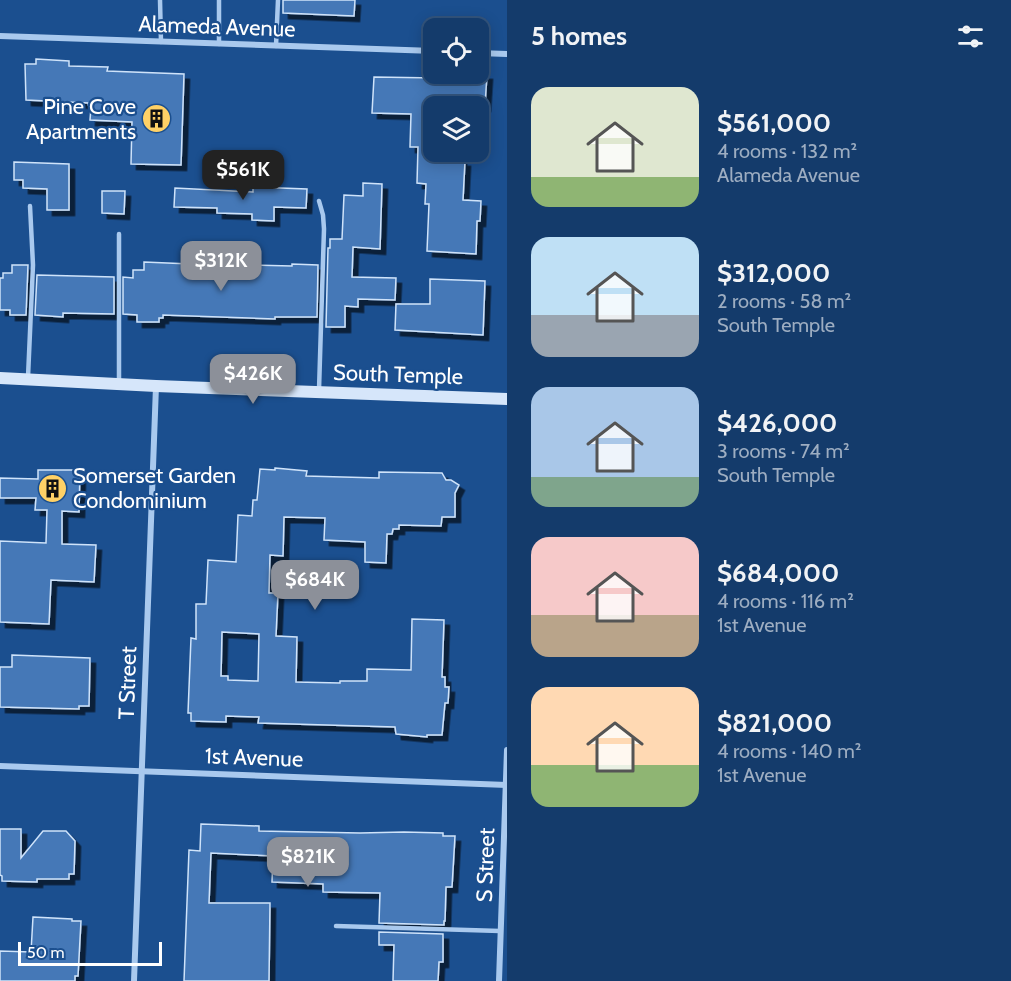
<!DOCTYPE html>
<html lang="en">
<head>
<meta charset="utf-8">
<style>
	body { margin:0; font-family:Cabin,sans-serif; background:#1d4271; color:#f1f3f6; height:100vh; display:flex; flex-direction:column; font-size:22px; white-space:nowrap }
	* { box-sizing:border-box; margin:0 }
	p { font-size:20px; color:#9dadc1 }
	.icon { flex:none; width:33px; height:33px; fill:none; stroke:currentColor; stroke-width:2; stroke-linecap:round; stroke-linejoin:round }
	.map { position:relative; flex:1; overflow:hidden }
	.sheet { display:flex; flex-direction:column; background:#143b6b; width:504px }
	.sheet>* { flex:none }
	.tools { position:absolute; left:423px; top:18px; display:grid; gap:12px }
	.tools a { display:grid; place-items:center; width:66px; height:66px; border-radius:12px; background:#143b6b; box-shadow:0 3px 15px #0003,0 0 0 2px #33557e; font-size:30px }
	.scale { position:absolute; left:18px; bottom:15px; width:144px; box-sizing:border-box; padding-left:6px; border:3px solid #fff; border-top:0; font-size:16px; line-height:21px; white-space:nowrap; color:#fff; -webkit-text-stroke:4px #1b4f8f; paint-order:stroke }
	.price { position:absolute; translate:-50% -51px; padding:0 14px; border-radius:12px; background:#8c9099; color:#fff; font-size:20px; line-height:39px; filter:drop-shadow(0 2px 3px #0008) }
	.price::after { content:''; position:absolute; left:50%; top:36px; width:18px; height:14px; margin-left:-9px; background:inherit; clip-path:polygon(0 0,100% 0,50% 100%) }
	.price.selected { background:#222; color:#fff }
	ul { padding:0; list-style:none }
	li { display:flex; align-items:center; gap:18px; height:150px; padding:0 24px }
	li span { display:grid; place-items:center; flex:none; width:168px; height:120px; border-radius:18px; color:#555 }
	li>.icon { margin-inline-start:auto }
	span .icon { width:72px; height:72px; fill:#fffc; stroke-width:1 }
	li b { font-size:26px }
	h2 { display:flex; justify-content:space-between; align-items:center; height:72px; padding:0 24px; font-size:26px }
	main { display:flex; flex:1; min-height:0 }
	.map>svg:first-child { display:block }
	.building { fill:#4478b7; stroke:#cfe3fa; stroke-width:1.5; fill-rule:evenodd; filter:url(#shadow) }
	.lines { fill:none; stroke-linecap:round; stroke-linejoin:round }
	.lane { stroke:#a9c9ee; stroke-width:4.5 }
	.street { stroke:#a9c9ee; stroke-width:6 }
	.secondary { stroke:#d6e6fa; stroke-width:12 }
	.labels { text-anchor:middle; stroke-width:4.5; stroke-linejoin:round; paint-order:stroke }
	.street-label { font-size:22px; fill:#fff; stroke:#1b4f8f }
	.poi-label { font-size:22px; fill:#fff; stroke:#1b4f8f; text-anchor:end }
</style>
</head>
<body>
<main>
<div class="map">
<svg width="507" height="981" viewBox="0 0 507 981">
	<defs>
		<filter id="shadow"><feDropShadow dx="5.5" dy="5.5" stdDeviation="0" flood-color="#0009"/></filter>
	</defs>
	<rect width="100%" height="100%" fill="#1b4f8f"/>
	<g class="building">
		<path d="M 283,0 L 355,0 L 354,16 L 283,13 Z"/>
		<path d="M 36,59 L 69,61 L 69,66 L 108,67 L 107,71 L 184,74 L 181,165 L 131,164 L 132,122 L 90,120 L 91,107 L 89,107 L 88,103 L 26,100 L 25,64 L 36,64 Z"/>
		<path d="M 437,74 L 487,74 L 485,106 L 434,106 L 434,152 L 461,153 L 461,161 L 465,161 L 463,200 L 481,201 L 480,221 L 477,221 L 476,254 L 427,251 L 429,204 L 425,204 L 426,184 L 417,183 L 418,147 L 410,147 L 411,114 L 372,113 L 374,77 L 437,78 Z"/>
		<path d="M 14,162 L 69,164 L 69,210 L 47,210 L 47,189 L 23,188 L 23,180 L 14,180 Z"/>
		<path d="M 363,183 L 382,184 L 380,249 L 353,247 L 352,277 L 396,278 L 395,300 L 358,299 L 358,307 L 345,306 L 345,327 L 326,327 L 328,248 L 330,248 L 330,239 L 342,239 L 344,195 L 363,196 Z"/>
		<path d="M 253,187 L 307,189 L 306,208 L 274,207 L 274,221 L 252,220 L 252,214 L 217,213 L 217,208 L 174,207 L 175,188 L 253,192 Z"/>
		<path d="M 102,191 L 125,191 L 124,214 L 102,213 Z"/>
		<path d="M 144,262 L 190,264 L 189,270 L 251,272 L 251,265 L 292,266 L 292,264 L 318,265 L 317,317 L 275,317 L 275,319 L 163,315 L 163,318 L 159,318 L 159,322 L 137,322 L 137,315 L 123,314 L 123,277 L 133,278 L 133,270 L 144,270 Z"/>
		<path d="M 12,265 L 28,265 L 26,315 L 10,315 L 10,310 L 0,310 L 0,278 L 3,278 L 3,273 L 12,273 Z"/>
		<path d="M 37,275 L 114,277 L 114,314 L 63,313 L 63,317 L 35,315 Z"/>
		<path d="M 430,279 L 485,281 L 483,335 L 395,330 L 396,304 L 430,304 Z"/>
		<path d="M 275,468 L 307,471 L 306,476 L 379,478 L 379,472 L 442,473 L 446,480 L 451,480 L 459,485 L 455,493 L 455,517 L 442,517 L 441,526 L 399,525 L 399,529 L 393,529 L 392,534 L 387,534 L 386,563 L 365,562 L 365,542 L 324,540 L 325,518 L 284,517 L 283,556 L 270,555 L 269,593 L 278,593 L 276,636 L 297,637 L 296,682 L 340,683 L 340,681 L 367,681 L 367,669 L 411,670 L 412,619 L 444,620 L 442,677 L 445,677 L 445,687 L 449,687 L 448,703 L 445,703 L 442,735 L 427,735 L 427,737 L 396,734 L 395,727 L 258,723 L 259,717 L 226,716 L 226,722 L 191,721 L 191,713 L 188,713 L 191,638 L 196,639 L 196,604 L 206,604 L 208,560 L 236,562 L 238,515 L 252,516 L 253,500 L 257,500 L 260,469 L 275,470 ZM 222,632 L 259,634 L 258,681 L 228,680 L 228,676 L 221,676 Z"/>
		<path d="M 38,470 L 80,470 L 79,512 L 62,511 L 62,544 L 96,545 L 94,582 L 51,580 L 49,624 L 0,622 L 0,541 L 46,543 L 47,510 L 35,510 L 36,498 L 0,498 L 0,478 L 38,479 Z"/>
		<path d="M 12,655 L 90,658 L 89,706 L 79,706 L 79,709 L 0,707 L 0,667 L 12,667 Z"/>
		<path d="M 201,824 L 259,826 L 259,831 L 360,833 L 404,832 L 443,833 L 443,836 L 455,836 L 452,887 L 446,887 L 445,921 L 444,921 L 444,925 L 379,923 L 380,893 L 323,892 L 323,884 L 272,882 L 273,856 L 211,853 L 209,903 L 270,903 L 269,981 L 184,981 L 189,850 L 200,851 Z"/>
		<path d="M 0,829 L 21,829 L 21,858 L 43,831 L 66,831 L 75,841 L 74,874 L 69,874 L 69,879 L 37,879 L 37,882 L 2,881 L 2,876 L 0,875 Z"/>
		<path d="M 33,917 L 72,919 L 72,921 L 81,921 L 78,976 L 75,976 L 75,981 L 0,981 L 0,951 L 31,952 Z"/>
		<path d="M 379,932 L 443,934 L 443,962 L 439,962 L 438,981 L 393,981 L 394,945 L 379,945 Z"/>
	</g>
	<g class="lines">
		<g class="lane">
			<path d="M 160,0 L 161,42"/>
			<path d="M 219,44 L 219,0"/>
			<path d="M 276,46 L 278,0"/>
			<path d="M 319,201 L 323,215 L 324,229 L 319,390"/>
			<path d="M 28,377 L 33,265 L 30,206"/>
			<path d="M 119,382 L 119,234"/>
			<path d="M 336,926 L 500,931"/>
		</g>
		<g class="street">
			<path d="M 0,36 L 434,51"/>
			<path d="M 478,53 L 507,54"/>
			<path d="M 0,766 L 507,785"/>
			<path d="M 134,981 L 156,386"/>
			<path d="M 499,981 L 507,750"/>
		</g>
		<path class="secondary" d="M 0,378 L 156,386 L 507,399"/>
	</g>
	<defs>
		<symbol id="building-disc" viewBox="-11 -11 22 22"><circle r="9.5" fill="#ffd166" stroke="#1b4f8f"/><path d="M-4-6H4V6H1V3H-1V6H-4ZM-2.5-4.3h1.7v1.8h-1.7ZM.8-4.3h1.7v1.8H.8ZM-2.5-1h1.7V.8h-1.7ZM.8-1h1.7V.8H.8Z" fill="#111"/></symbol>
	</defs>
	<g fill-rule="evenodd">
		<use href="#building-disc" x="140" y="102" width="33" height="33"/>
		<use href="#building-disc" x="36" y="472" width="33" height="33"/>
	</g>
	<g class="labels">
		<g class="street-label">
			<text transform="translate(217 26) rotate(2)" y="8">Alameda Avenue</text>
			<text transform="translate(398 374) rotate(2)" y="8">South Temple</text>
			<text transform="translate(127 683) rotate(-88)" y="8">T Street</text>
			<text transform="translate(254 757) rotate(2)" y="8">1st Avenue</text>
			<text transform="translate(485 865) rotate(-88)" y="8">S Street</text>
		</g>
		<g class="poi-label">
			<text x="136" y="114">Pine Cove<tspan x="136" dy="25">Apartments</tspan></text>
			<text x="73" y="483" text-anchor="start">Somerset Garden<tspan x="73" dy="25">Condominium</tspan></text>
		</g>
	</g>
</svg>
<div class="tools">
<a><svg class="icon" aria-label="locate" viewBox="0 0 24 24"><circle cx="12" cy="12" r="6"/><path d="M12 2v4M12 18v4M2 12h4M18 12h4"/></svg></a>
<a><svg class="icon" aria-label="layers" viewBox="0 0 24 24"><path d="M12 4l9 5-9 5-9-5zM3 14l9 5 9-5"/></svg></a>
</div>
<div class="scale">50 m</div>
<b class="price selected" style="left:243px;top:201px">$561K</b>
<b class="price" style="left:221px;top:292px">$312K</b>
<b class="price" style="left:253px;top:405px">$426K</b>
<b class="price" style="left:315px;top:611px">$684K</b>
<b class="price" style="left:308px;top:888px">$821K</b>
</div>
<section class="sheet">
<h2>5 homes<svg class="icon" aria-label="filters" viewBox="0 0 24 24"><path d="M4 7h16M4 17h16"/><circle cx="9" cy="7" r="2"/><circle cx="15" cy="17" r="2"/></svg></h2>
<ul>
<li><span style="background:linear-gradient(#dfe7d0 75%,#8fb573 0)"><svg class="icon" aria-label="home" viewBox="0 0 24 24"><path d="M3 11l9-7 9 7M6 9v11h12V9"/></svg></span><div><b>$561,000</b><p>4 rooms · 132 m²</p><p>Alameda Avenue</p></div></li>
<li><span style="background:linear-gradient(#bfe0f5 65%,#9aa5b1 0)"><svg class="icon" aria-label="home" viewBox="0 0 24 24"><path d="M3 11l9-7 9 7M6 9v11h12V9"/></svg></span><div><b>$312,000</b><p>2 rooms · 58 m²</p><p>South Temple</p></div></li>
<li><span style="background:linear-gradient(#a9c7e8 75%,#7fa58c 0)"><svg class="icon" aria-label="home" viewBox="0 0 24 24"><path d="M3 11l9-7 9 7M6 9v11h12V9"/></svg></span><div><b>$426,000</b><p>3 rooms · 74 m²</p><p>South Temple</p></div></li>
<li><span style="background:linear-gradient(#f6c9c9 65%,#b9a48a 0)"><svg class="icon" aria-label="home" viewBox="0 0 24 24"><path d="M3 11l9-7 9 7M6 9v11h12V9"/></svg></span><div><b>$684,000</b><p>4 rooms · 116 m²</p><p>1st Avenue</p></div></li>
<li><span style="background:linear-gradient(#ffd9b3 65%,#8fb573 0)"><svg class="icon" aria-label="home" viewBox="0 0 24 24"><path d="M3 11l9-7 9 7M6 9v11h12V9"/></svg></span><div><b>$821,000</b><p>4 rooms · 140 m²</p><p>1st Avenue</p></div></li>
</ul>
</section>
</main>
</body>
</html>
